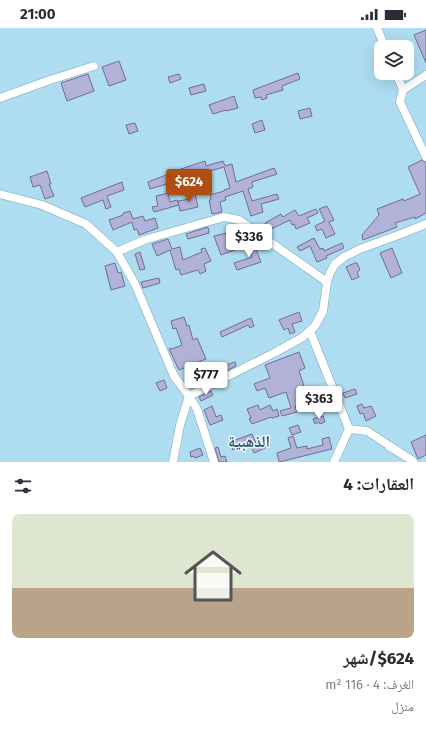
<!DOCTYPE html>
<html lang="ar">
<head>
<meta charset="utf-8">
<style>
	body { margin:0; font-family:"Fira Sans","Noto Naskh Arabic",sans-serif; background:#f2f2f3; color:#2b2b33; direction:rtl; height:100vh; display:flex; flex-direction:column; font-size:15px; white-space:nowrap }
	* { box-sizing:border-box; margin:0 }
	p { font-size:13px; color:#7c7c81 }
	.icon { flex:none; width:22px; height:22px; fill:none; stroke:currentColor; stroke-width:2; stroke-linecap:round; stroke-linejoin:round }
	.map { position:relative; height:434px; overflow:hidden; direction:ltr }
	.sheet { display:flex; flex-direction:column; background:#fff; flex:1 }
	.sheet>* { flex:none }
	.tools { position:absolute; left:374px; top:12px; display:grid; gap:8px }
	.tools a { display:grid; place-items:center; width:40px; height:40px; border-radius:8px; background:#fff; box-shadow:0 4px 16px #0002; font-size:20px }
	.price { position:absolute; translate:-50% -34px; padding:0 9px; border-radius:4px; background:#fff; color:#222; font-size:13px; line-height:26px; filter:drop-shadow(0 1px 2px #0008) }
	.price::after { content:''; position:absolute; left:50%; top:24px; width:12px; height:9px; margin-left:-6px; background:inherit; clip-path:polygon(0 0,100% 0,50% 100%) }
	.price.on { background:#af4d12; color:#fff }
	ul { padding:0; list-style:none }
	li { display:grid; align-content:center; gap:8px; height:212px; padding:0 12px }
	li+li { border-top:1px solid #e1e1e2 }
	li span { display:grid; place-items:center; height:124px; border-radius:8px; color:#555 }
	li>.icon { margin-inline-start:auto }
	span .icon { width:72px; height:72px; fill:#fffc; stroke-width:1 }
	li b { font-size:17px }
	h2 { display:flex; justify-content:space-between; align-items:center; height:48px; padding:0 12px; font-size:17px }
	.status { display:flex; justify-content:space-between; align-items:center; height:28px; padding:0 20px; background:#fff; direction:ltr }
	.status svg { height:11px; fill:currentColor }
	.map>svg:first-child { display:block }
	.building { fill:#b2b2d9; stroke:#6f6e92 }
	.lines { fill:none; stroke-linecap:round; stroke-linejoin:round }
	.minor-casing { stroke:#79a6b9; stroke-width:9 }
	.minor { stroke:#fff; stroke-width:8 }
	.labels { text-anchor:middle; stroke-width:3; stroke-linejoin:round; paint-order:stroke }
	.quarter-label { font-size:16px; font-weight:bold; fill:#2f5a6b; stroke:#eaf7fd }
</style>
</head>
<body>
<div class="status"><b>21:00</b><svg viewBox="0 0 49 12"><path d="M0 12V9h3v3zM5 12V6h3v6zM10 12V3h3v9zM15 12V0h3v12zM26 1h20v11H26zM47 4h2v5h-2z"/></svg></div>
<div class="map">
<svg width="426" height="434" viewBox="0 0 426 434">
	<rect width="100%" height="100%" fill="#aedcf0"/>
	<g class="building">
		<path d="M 426,2 L 426,35 L 414,7 Z"/>
		<path d="M 119,33 L 126,52 L 109,58 L 102,39 Z"/>
		<path d="M 298,45 L 300,51 L 282,58 L 283,62 L 266,67 L 267,70 L 262,72 L 261,69 L 255,70 L 253,62 Z"/>
		<path d="M 88,46 L 94,63 L 67,73 L 61,55 Z"/>
		<path d="M 179,46 L 181,51 L 170,55 L 168,49 Z"/>
		<path d="M 204,56 L 206,63 L 191,67 L 189,60 Z"/>
		<path d="M 234,68 L 238,80 L 226,83 L 226,82 L 213,86 L 209,77 Z"/>
		<path d="M 310,80 L 312,88 L 300,91 L 298,83 Z"/>
		<path d="M 262,92 L 265,102 L 255,105 L 252,96 Z"/>
		<path d="M 135,95 L 138,103 L 129,106 L 126,97 Z"/>
		<path d="M 422,132 L 426,134 L 426,185 L 415,191 L 415,189 L 395,195 L 397,199 L 363,212 L 362,207 L 379,187 L 377,181 L 403,171 L 404,173 L 420,166 L 408,139 Z"/>
		<path d="M 205,133 L 206,138 L 223,133 L 225,138 L 232,136 L 236,154 L 274,140 L 277,146 L 252,154 L 253,159 L 248,161 L 252,173 L 277,166 L 279,171 L 261,176 L 263,184 L 251,188 L 243,163 L 225,169 L 226,172 L 220,174 L 222,184 L 212,186 L 209,172 L 211,172 L 210,167 L 224,163 L 224,162 L 230,160 L 224,139 L 203,145 L 202,142 L 176,148 L 175,143 Z"/>
		<path d="M 47,143 L 51,156 L 49,156 L 54,168 L 45,171 L 40,157 L 33,159 L 30,149 Z"/>
		<path d="M 174,144 L 177,153 L 150,161 L 148,154 Z"/>
		<path d="M 122,154 L 124,162 L 107,168 L 111,179 L 106,181 L 103,172 L 85,179 L 81,170 Z"/>
		<path d="M 168,165 L 170,174 L 177,172 L 179,177 L 154,184 L 152,179 L 158,178 L 156,168 Z"/>
		<path d="M 195,165 L 198,179 L 180,183 L 178,173 L 190,171 L 189,167 Z"/>
		<path d="M 327,178 L 334,192 L 329,194 L 335,206 L 326,210 L 322,201 L 317,203 L 315,198 L 325,193 L 319,181 Z"/>
		<path d="M 316,181 L 318,185 L 307,190 L 310,195 L 296,201 L 294,196 L 292,197 L 290,192 L 269,202 L 265,195 L 281,186 L 283,189 L 295,182 L 299,188 Z"/>
		<path d="M 130,183 L 133,191 L 143,188 L 145,193 L 155,190 L 158,200 L 139,207 L 137,201 L 134,202 L 132,194 L 113,202 L 109,192 L 123,187 L 123,185 Z"/>
		<path d="M 208,199 L 209,205 L 188,211 L 186,206 Z"/>
		<path d="M 227,205 L 231,218 L 246,213 L 248,217 L 221,227 L 214,208 Z"/>
		<path d="M 314,210 L 320,221 L 323,220 L 324,223 L 342,215 L 344,220 L 326,228 L 327,230 L 317,234 L 310,218 L 300,223 L 297,219 Z"/>
		<path d="M 168,211 L 172,221 L 180,219 L 183,232 L 202,224 L 201,221 L 205,220 L 211,233 L 204,236 L 206,243 L 200,246 L 198,242 L 181,247 L 179,241 L 176,242 L 170,222 L 157,228 L 152,216 Z"/>
		<path d="M 253,214 L 261,234 L 237,242 L 234,235 L 252,229 L 247,216 Z"/>
		<path d="M 392,220 L 402,245 L 391,250 L 380,225 Z"/>
		<path d="M 140,224 L 145,241 L 140,242 L 135,226 Z"/>
		<path d="M 115,235 L 118,245 L 121,244 L 125,258 L 111,262 L 105,238 Z"/>
		<path d="M 355,235 L 357,235 L 360,242 L 357,244 L 359,249 L 352,252 L 346,239 Z"/>
		<path d="M 159,250 L 160,255 L 143,260 L 141,254 Z"/>
		<path d="M 299,284 L 302,293 L 292,296 L 295,304 L 290,306 L 288,300 L 284,302 L 279,292 Z"/>
		<path d="M 184,289 L 187,298 L 189,297 L 193,312 L 197,310 L 206,331 L 179,342 L 169,321 L 171,320 L 172,321 L 182,317 L 176,300 L 173,301 L 171,293 Z"/>
		<path d="M 251,290 L 254,298 L 250,300 L 248,297 L 222,309 L 220,304 Z"/>
		<path d="M 299,324 L 305,340 L 299,343 L 304,358 L 298,360 L 301,376 L 295,378 L 297,384 L 282,388 L 280,383 L 291,380 L 286,364 L 269,370 L 265,360 L 257,363 L 254,356 L 270,350 L 265,337 Z"/>
		<path d="M 235,334 L 236,338 L 226,343 L 224,338 Z"/>
		<path d="M 164,352 L 167,360 L 160,363 L 156,355 Z"/>
		<path d="M 355,361 L 357,366 L 345,370 L 343,365 Z"/>
		<path d="M 211,363 L 213,367 L 201,373 L 199,369 Z"/>
		<path d="M 362,376 L 364,380 L 371,378 L 376,388 L 366,393 L 363,385 L 360,386 L 357,378 Z"/>
		<path d="M 258,377 L 260,382 L 270,377 L 273,383 L 277,381 L 279,388 L 272,390 L 271,389 L 252,396 L 249,391 L 251,390 L 247,381 Z"/>
		<path d="M 212,378 L 216,389 L 221,387 L 223,392 L 210,397 L 204,382 Z"/>
		<path d="M 323,388 L 325,394 L 320,396 L 319,394 L 315,396 L 313,391 Z"/>
		<path d="M 298,397 L 301,404 L 292,407 L 289,400 Z"/>
		<path d="M 252,406 L 257,417 L 264,414 L 267,419 L 254,425 L 249,414 L 233,422 L 230,414 Z"/>
		<path d="M 426,407 L 426,427 L 418,431 L 411,414 Z"/>
		<path d="M 293,408 L 297,420 L 307,418 L 307,421 L 323,417 L 322,411 L 329,409 L 332,421 L 279,434 L 277,425 L 291,420 L 288,410 Z"/>
		<path d="M 218,419 L 221,429 L 225,428 L 227,434 L 219,434 L 215,420 Z"/>
		<path d="M 200,420 L 203,427 L 195,430 L 194,428 L 191,429 L 190,424 Z"/>
	</g>
	<g class="lines">
		<defs>
			<g id="minor">
				<path d="M 377,0 L 385,19"/>
				<path d="M 396,45 L 403,62 L 400,74 L 426,129"/>
				<path d="M 403,62 L 426,47"/>
				<path d="M 0,70 L 50,52 L 94,38"/>
				<path d="M 0,166 L 42,177 L 86,196 L 117,224 L 135,256 L 174,348 L 189,368 L 197,381 L 214,434"/>
				<path d="M 117,224 L 144,212 L 224,189 L 239,192 L 327,254"/>
				<path d="M 310,303 L 349,401"/>
				<path d="M 173,434 L 180,397 L 189,368 L 274,325 L 303,309 L 315,298 L 323,283 L 327,254 L 330,245 L 335,236 L 344,229 L 360,221 L 401,206 L 426,196"/>
				<path d="M 334,434 L 349,401 L 367,403 L 413,433 L 389,418"/>
			</g>
		</defs>
		<use href="#minor" class="minor-casing"/>
		<use href="#minor" class="minor"/>
	</g>
	<g class="labels">
		<g class="quarter-label">
			<text x="249" y="419">الذهبية</text>
		</g>
	</g>
</svg>
<div class="tools">
<a><svg class="icon" aria-label="layers" viewBox="0 0 24 24"><path d="M12 4l9 5-9 5-9-5zM3 14l9 5 9-5"/></svg></a>
</div>
<b class="price on" style="left:189px;top:175px">$624</b>
<b class="price" style="left:249px;top:230px">$336</b>
<b class="price" style="left:206px;top:368px">$777</b>
<b class="price" style="left:319px;top:392px">$363</b>
</div>
<section class="sheet">
<h2>العقارات: 4<svg class="icon" aria-label="filters" viewBox="0 0 24 24"><path d="M4 7h16M4 17h16"/><circle cx="9" cy="7" r="2"/><circle cx="15" cy="17" r="2"/></svg></h2>
<ul>
<li><span style="background:linear-gradient(#dfe7d0 60%,#b9a48a 0)"><svg class="icon" aria-label="home" viewBox="0 0 24 24"><path d="M3 11l9-7 9 7M6 9v11h12V9"/></svg></span><div><b>$624/شهر</b><p>الغرف: 4 · 116 m²</p><p>منزل</p></div></li>
</ul>
</section>
</body>
</html>
